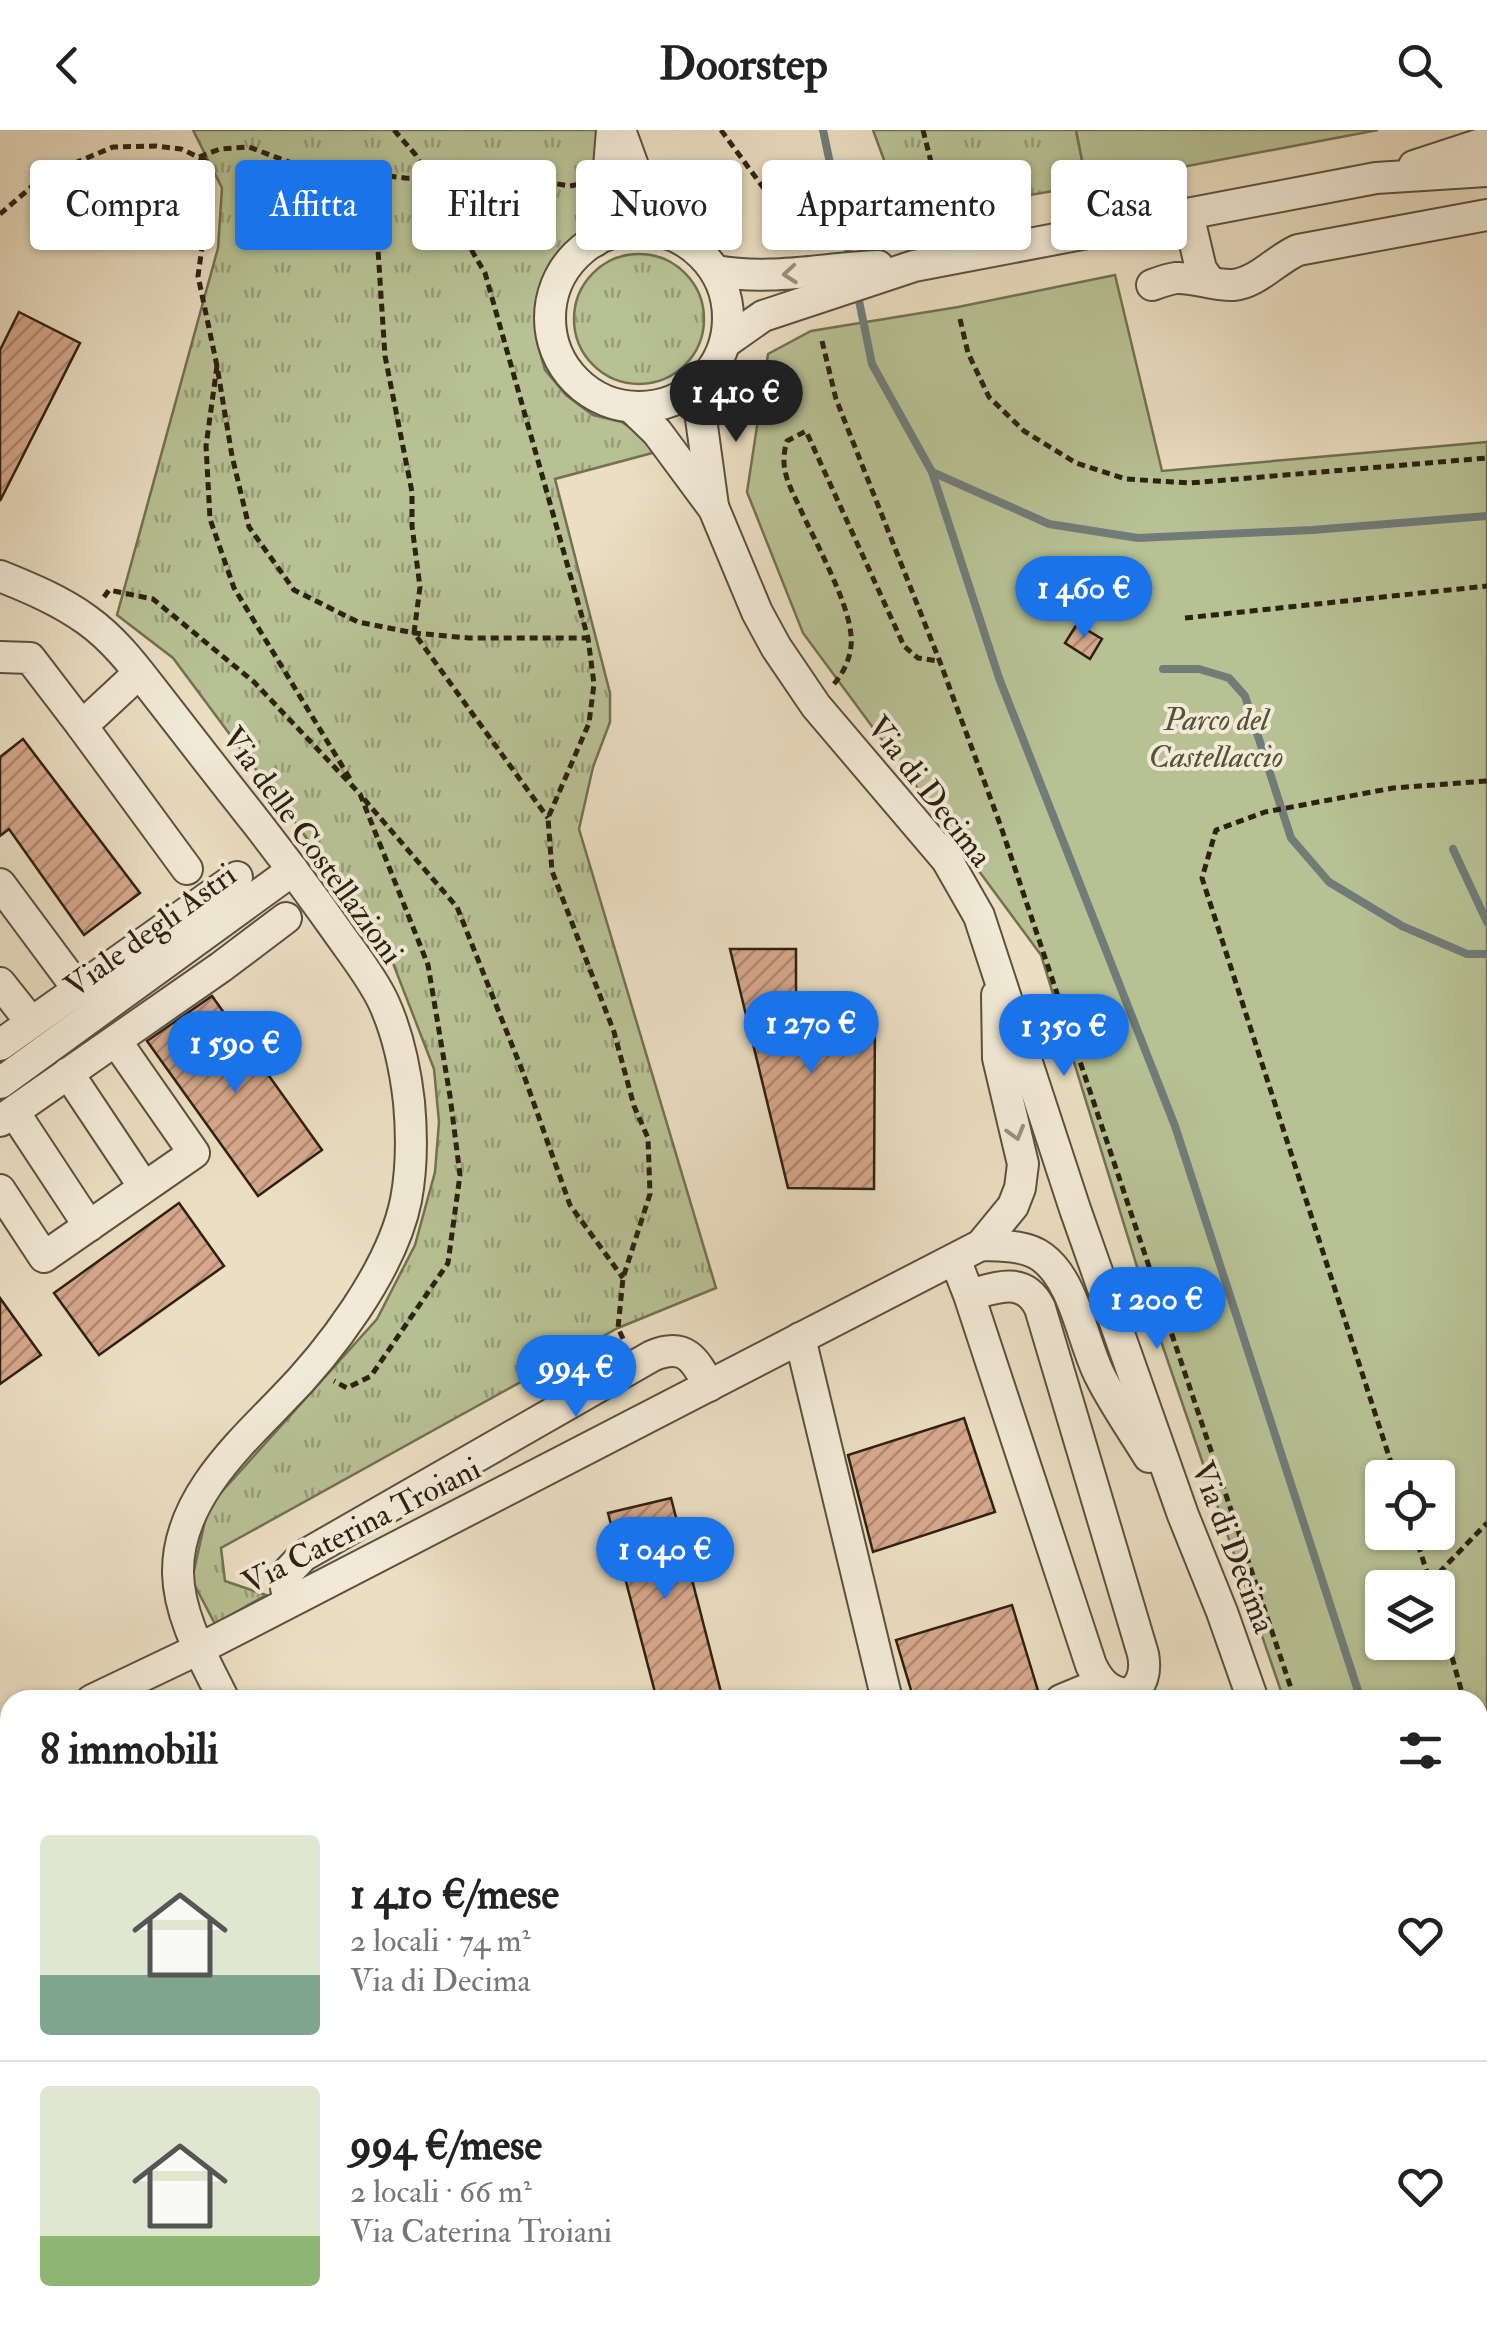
<!DOCTYPE html>
<html lang="it">
<head>
<meta charset="utf-8">
<style>
	body { margin:0; font-family:"IM FELL Double Pica",serif; background:#f2f2f2; color:#222; height:100vh; display:flex; flex-direction:column; font-size:38px; white-space:nowrap }
	* { box-sizing:border-box; margin:0 }
	p { font-size:32px; color:#767676 }
	.icon { flex:none; width:55px; height:55px; fill:none; stroke:currentColor; stroke-width:2; stroke-linecap:round; stroke-linejoin:round }
	.map { position:relative; flex:1; overflow:hidden }
	.sheet { position:absolute; left:0px; top:1560px; width:1488px; height:642px; display:flex; flex-direction:column; background:#fff; border-radius:30px 30px 0 0; box-shadow:0 2px 8px #0004 }
	.sheet>* { flex:none }
	.guide { position:absolute; left:30px; top:30px; width:1428px; height:90px; display:flex; gap:20px }
	.tools { position:absolute; left:1365px; top:1330px; display:grid; gap:20px }
	.tools a { display:grid; place-items:center; width:90px; height:90px; border-radius:10px; background:#fff; box-shadow:0 2px 8px #0004; font-size:50px }
	.price { position:absolute; translate:-50% -85px; padding:0 22px; border-radius:35px; background:#1a73e8; color:#fff; font-size:32px; line-height:65px; filter:drop-shadow(0 2px 5px #0008) }
	.price::after { content:''; position:absolute; left:50%; top:60px; width:30px; height:22px; margin-left:-15px; background:inherit; clip-path:polygon(0 0,100% 0,50% 100%) }
	.price.selected { background:#222; color:#fff }
	ul { padding:0; list-style:none }
	li { display:flex; align-items:center; gap:30px; height:250px; padding:0 40px }
	li+li { border-top:2px solid #e0e0e0 }
	li span { display:grid; place-items:center; flex:none; width:280px; height:200px; border-radius:10px; color:#555 }
	li>.icon { margin-inline-start:auto }
	span .icon { width:120px; height:120px; fill:#fffc; stroke-width:1 }
	li b { font-size:42px }
	h2 { display:flex; justify-content:space-between; align-items:center; height:120px; padding:0 40px; font-size:42px }
	.pill { padding:0 35px; border-radius:10px; background:#fff; box-shadow:0 2px 8px #0004; font-size:35px; line-height:90px }
	.pill.selected { background:#1a73e8; color:#fff }
	header { display:flex; justify-content:space-between; align-items:center; height:130px; padding:0 40px; background:#fff; font-size:45px; font-weight:700 }
	.map>svg:first-child { display:block }
	.grass { fill:url(#grass-tufts); stroke:#727153; stroke-width:2.5 }
	.green { fill:#b7c194; stroke:#727153; stroke-width:2.5; fill-rule:evenodd }
	.lines { fill:none; stroke-linecap:round; stroke-linejoin:round }
	.stream { stroke:#717c79; stroke-width:8 }
	.building { fill:url(#building-hatch); stroke:#2d2112; stroke-width:2.5 }
	.minor-casing { stroke:#5c503e; stroke-width:34 }
	.path { stroke:#2d2112; stroke-width:5; stroke-dasharray:8 5; stroke-linecap:butt }
	.minor { stroke:#f2ead7; stroke-width:30 }
	.oneway { stroke:#99907e }
	.labels { text-anchor:middle; stroke-width:8; stroke-linejoin:round; paint-order:stroke }
	.park-label { font-size:32px; font-style:italic; fill:#565139; stroke:#f2ead7 }
	.street-label { font-size:32px; fill:#2d2112; stroke:#f2ead7 }
</style>
</head>
<body>
<header><svg class="icon" aria-label="back" viewBox="0 0 24 24"><path d="M15 5l-7 7 7 7"/></svg>Doorstep<svg class="icon" aria-label="search" viewBox="0 0 24 24"><circle cx="10" cy="10" r="6"/><path d="M15 15l6 6"/></svg></header>
<div class="map">
<svg width="1487" height="2201" viewBox="0 0 1487 2201">
	<defs>
		<pattern id="grass-tufts" width="24" height="20" patternUnits="userSpaceOnUse" patternTransform="scale(2.5)"><rect width="24" height="20" fill="#b7c194"/><path d="M3 7l-1-3M5 7V3M7 7l1-3M15 17l-1-3M17 17v-4M19 17l1-3" fill="none" stroke="#959c77"/></pattern>
		<pattern id="building-hatch" width="6" height="6" patternUnits="userSpaceOnUse" patternTransform="scale(2.5)"><rect width="6" height="6" fill="#d7a88c"/><path d="M-1 1l2-2M0 6l6-6M5 7l2-2" fill="none" stroke="#af8871"/></pattern>
	</defs>
	<rect width="100%" height="100%" fill="#ebdec2"/>
	<filter id="stains"><feTurbulence type="fractalNoise" baseFrequency=".002" numOctaves="4"/><feColorMatrix values="0 0 0 0 .2 0 0 0 0 .09 0 0 0 0 .02 0 0 0 .5 -.17"/></filter>
	<radialGradient id="worn" r=".72"><stop offset=".6" stop-color="#630" stop-opacity="0"/><stop offset="1" stop-color="#630" stop-opacity=".3"/></radialGradient>
	<g class="grass">
		<path d="M 193,0 L 597,0 L 593,74 L 587,94 L 568,112 L 549,136 L 536,171 L 537,212 L 545,240 L 566,265 L 593,285 L 622,292 L 638,303 L 656,322 L 555,349 L 610,563 L 610,592 L 593,637 L 579,699 L 716,1158 L 618,1198 L 221,1418 L 225,1451 L 266,1465 L 215,1494 L 192,1450 L 208,1377 L 377,1189 L 415,1115 L 435,1042 L 439,992 L 434,939 L 391,828 L 298,696 L 173,528 L 117,485 L 218,118 L 222,58 Z"/>
		<path d="M 873,0 L 1076,0 L 1087,55 L 905,87 Z"/>
		<circle cx="639" cy="189" r="65"/>
		<path d="M 1341,2193 L 1382,2193 L 1383,2201 L 1319,2201 Z"/>
	</g>
	<g class="green">
		<path d="M 1076,0 L 1378,0 L 1087,55 Z"/>
		<path d="M 1115,145 L 1162,341 L 1487,312 L 1487,2170 L 1478,2150 L 1478,1570 L 1284,1570 L 1151,1182 L 1041,825 L 803,503 L 747,362 L 768,224 L 811,201 L 958,177 ZM 1382,1348 L 1438,1348 L 1438,1402 L 1382,1402 ZM 1382,1458 L 1438,1458 L 1438,1512 L 1382,1512 Z"/>
	</g>
	<g class="lines">
		<g class="stream">
			<path d="M 823,0 L 851,133"/>
			<path d="M 857,161 L 872,234 L 932,342 L 999,548 L 1175,996 L 1361,1570"/>
			<path d="M 932,342 L 1049,394 L 1138,408 L 1312,400 L 1487,386"/>
			<path d="M 1163,539 L 1199,539 L 1229,548 L 1245,566 L 1291,708 L 1329,752 L 1402,796 L 1467,824 L 1487,824"/>
			<path d="M 1453,719 L 1487,792"/>
			<path d="M 1478,1994 L 1487,2016"/>
		</g>
	</g>
	<g class="building">
		<path d="M 19,182 L 80,213 L 0,371 L 0,220 Z"/>
		<path d="M 1077,494 L 1102,509 L 1090,529 L 1065,513 Z"/>
		<path d="M 23,609 L 140,763 L 84,805 L 9,699 L 0,706 L 0,627 Z"/>
		<path d="M 730,819 L 796,819 L 796,882 L 875,882 L 874,1059 L 788,1058 Z"/>
		<path d="M 212,866 L 322,1020 L 258,1066 L 147,911 Z"/>
		<path d="M 179,1073 L 224,1136 L 99,1225 L 54,1163 Z"/>
		<path d="M 0,1168 L 41,1225 L 0,1254 Z"/>
		<path d="M 964,1288 L 995,1382 L 873,1422 L 848,1325 Z"/>
		<path d="M 671,1368 L 723,1570 L 657,1570 L 608,1383 Z"/>
		<path d="M 1012,1475 L 1039,1564 L 1021,1570 L 914,1570 L 896,1510 Z"/>
	</g>
	<g class="lines">
		<defs>
			<g id="minor">
				<path d="M 620,0 L 648,77 L 666,103"/>
				<path d="M 1414,36 L 1487,12"/>
				<path d="M 1188,84 L 1201,139 L 1210,152"/>
				<circle cx="639" cy="188" r="89"/>
				<path d="M 595,111 L 606,74 L 612,0"/>
				<path d="M 716,141 C 771,151 823,138 878,136"/>
				<path d="M 1152,155 C 1160,152 1168,149 1176,148 C 1194,147 1214,156 1233,155 C 1257,153 1277,129 1298,120 L 1487,85"/>
				<path d="M 726,212 L 763,186 L 914,136 L 1376,48 L 1487,41"/>
				<path d="M 699,255 L 699,274 L 713,376"/>
				<path d="M 631,277 L 657,302 L 714,379 L 757,482 L 776,517 L 816,576 L 947,730 L 979,786 L 1075,1079 L 1183,1385 L 1222,1482 L 1253,1570"/>
				<path d="M 0,446 C 30,458 61,471 87,490 C 118,512 140,544 163,573 C 194,613 225,653 256,692 C 284,728 311,764 337,801 C 353,824 371,846 383,871 C 398,903 405,937 409,972 C 412,1005 412,1038 406,1070 C 392,1140 329,1223 279,1273 C 234,1319 177,1373 178,1443 C 179,1488 205,1531 224,1570"/>
				<path d="M 0,527 L 30,528 L 82,596 L 139,543"/>
				<path d="M 82,596 L 187,739"/>
				<path d="M 0,754 L 78,859"/>
				<path d="M 0,853 L 31,892"/>
				<path d="M 0,915 L 237,747"/>
				<path d="M 68,943 L 144,1057"/>
				<path d="M 0,953 L 293,740"/>
				<path d="M 14,982 L 89,1096"/>
				<path d="M 0,991 L 221,837 L 286,788"/>
				<path d="M 0,1060 L 44,1127 L 194,1023 L 116,911"/>
				<path d="M 981,1115 C 1001,1116 1026,1115 1042,1127 C 1075,1151 1082,1211 1100,1246 C 1114,1274 1133,1301 1149,1327"/>
				<path d="M 955,1129 L 969,1165 L 1091,1535 C 1099,1552 1109,1563 1128,1564 C 1144,1556 1146,1540 1143,1524 L 1040,1178 C 1024,1145 997,1158 969,1165"/>
				<path d="M 800,1208 L 887,1570"/>
				<path d="M 290,1471 L 286,1458 L 287,1443 L 303,1426 L 652,1226 C 685,1212 695,1229 709,1256"/>
				<path d="M 92,1570 L 199,1519 L 981,1115 L 1013,1076 L 1020,1058 L 1023,1034 L 998,928 L 997,865"/>
				<path d="M 1061,1570 L 1102,1553"/>
				<path d="M 0,1617 L 10,1612"/>
				<path d="M 1050,2192 L 1053,2201"/>
				<path d="M 1410,2192 L 1411,2201"/>
			</g>
		</defs>
		<use href="#minor" class="minor-casing"/>
		<g class="path">
			<path d="M 394,0 L 415,24 L 485,143 L 588,508 L 594,554 L 589,593 L 548,688 L 552,741 L 614,902 L 634,976 L 648,1008 L 650,1064 L 623,1148 L 618,1198 L 625,1213"/>
			<path d="M 721,0 L 765,60 L 791,107"/>
			<path d="M 923,0 L 944,84"/>
			<path d="M 199,27 L 220,19 L 249,17 L 297,35 L 405,48 L 552,53 L 570,56 L 580,54"/>
			<path d="M 373,44 L 385,226 L 412,362 L 412,396 L 420,457 L 414,503 L 548,688"/>
			<path d="M 0,84 L 44,46 L 113,17 L 156,16 L 181,19 L 205,30 L 210,60 L 198,146 L 217,236 L 232,326 L 249,397 L 294,460 L 358,492 L 414,503 L 469,508 L 588,508"/>
			<path d="M 960,189 L 968,223 L 989,267 L 1024,301 L 1076,333 L 1126,349 L 1190,353 L 1487,328"/>
			<path d="M 822,211 L 836,269 L 940,532 L 1000,694 L 1295,1570"/>
			<path d="M 217,236 L 206,316 L 210,389 L 234,458 L 352,652"/>
			<path d="M 104,467 L 109,460 L 153,469 L 254,552 L 360,664 L 428,835 L 450,966 L 460,1045 L 448,1133 L 371,1246 L 347,1258 L 334,1251"/>
			<path d="M 1185,488 L 1487,456"/>
			<path d="M 834,554 C 845,541 853,523 851,505 C 848,470 814,410 799,376 C 788,353 779,337 787,311 L 806,301 L 904,516 L 918,528 L 938,531"/>
			<path d="M 364,669 L 457,777 L 522,940 L 570,1075 L 623,1148"/>
			<path d="M 1396,1348 L 1202,748 L 1216,700 L 1265,682 L 1393,658 L 1487,651"/>
			<path d="M 1414,1402 L 1432,1458"/>
			<path d="M 1430,1452 L 1487,1393"/>
			<path d="M 1438,1477 L 1464,1570"/>
			<path d="M 1478,1619 L 1487,1653"/>
			<path d="M 1478,2122 L 1487,2143"/>
		</g>
		<use href="#minor" class="minor"/>
	</g>
	<defs><path id="oneway-chevron" d="M-2-3.5L2.5 0L-2 3.5" fill="none" stroke-width="1.6" stroke-linecap="round" stroke-linejoin="round" transform="scale(2.5)"/></defs>
	<g class="oneway">
		<use href="#oneway-chevron" transform="translate(790 144) rotate(175)"/>
		<use href="#oneway-chevron" transform="translate(1016 1003) rotate(74)"/>
	</g>
	<g class="labels">
		<g class="park-label">
			<text x="1216" y="600">Parco del<tspan x="1216" dy="37">Castellaccio</tspan></text>
		</g>
		<g class="street-label">
			<text transform="translate(930 661) rotate(52)" y="11">Via di Decima</text>
			<text transform="translate(313 715) rotate(54)" y="11">Via delle Costellazioni</text>
			<text transform="translate(150 800) rotate(-36)" y="11">Viale degli Astri</text>
			<text transform="translate(361 1395) rotate(-27)" y="11">Via Caterina Troiani</text>
			<text transform="translate(1234 1417) rotate(69)" y="11">Via di Decima</text>
		</g>
	</g>
	<rect width="100%" height="100%" filter="url(#stains)"/>
	<rect width="100%" height="100%" fill="url(#worn)"/>
</svg>
<div class="tools">
<a><svg class="icon" aria-label="locate" viewBox="0 0 24 24"><circle cx="12" cy="12" r="6"/><path d="M12 2v4M12 18v4M2 12h4M18 12h4"/></svg></a>
<a><svg class="icon" aria-label="layers" viewBox="0 0 24 24"><path d="M12 4l9 5-9 5-9-5zM3 14l9 5 9-5"/></svg></a>
</div>
<b class="price selected" style="left:736px;top:315px">1 410 €</b>
<b class="price" style="left:1084px;top:511px">1 460 €</b>
<b class="price" style="left:811px;top:946px">1 270 €</b>
<b class="price" style="left:1064px;top:949px">1 350 €</b>
<b class="price" style="left:235px;top:966px">1 590 €</b>
<b class="price" style="left:1157px;top:1222px">1 200 €</b>
<b class="price" style="left:576px;top:1290px">994 €</b>
<b class="price" style="left:665px;top:1472px">1 040 €</b>
<div class="guide">
<a class="pill">Compra</a>
<a class="pill selected">Affitta</a>
<a class="pill">Filtri</a>
<a class="pill">Nuovo</a>
<a class="pill">Appartamento</a>
<a class="pill">Casa</a>
</div>
<section class="sheet">
<h2>8 immobili<svg class="icon" aria-label="filters" viewBox="0 0 24 24"><path d="M4 7h16M4 17h16"/><circle cx="9" cy="7" r="2"/><circle cx="15" cy="17" r="2"/></svg></h2>
<ul>
<li><span style="background:linear-gradient(#dfe7d0 70%,#7fa58c 0)"><svg class="icon" aria-label="home" viewBox="0 0 24 24"><path d="M3 11l9-7 9 7M6 9v11h12V9"/></svg></span><div><b>1 410 €/mese</b><p>2 locali · 74 m²</p><p>Via di Decima</p></div><svg class="icon" aria-label="heart" viewBox="0 0 24 24"><path d="M12 20l-8-8c-3-5 5-10 8-4 3-6 11-1 8 4z"/></svg></li>
<li><span style="background:linear-gradient(#dfe7d0 75%,#8fb573 0)"><svg class="icon" aria-label="home" viewBox="0 0 24 24"><path d="M3 11l9-7 9 7M6 9v11h12V9"/></svg></span><div><b>994 €/mese</b><p>2 locali · 66 m²</p><p>Via Caterina Troiani</p></div><svg class="icon" aria-label="heart" viewBox="0 0 24 24"><path d="M12 20l-8-8c-3-5 5-10 8-4 3-6 11-1 8 4z"/></svg></li>
</ul>
</section>
</div>
</body>
</html>
